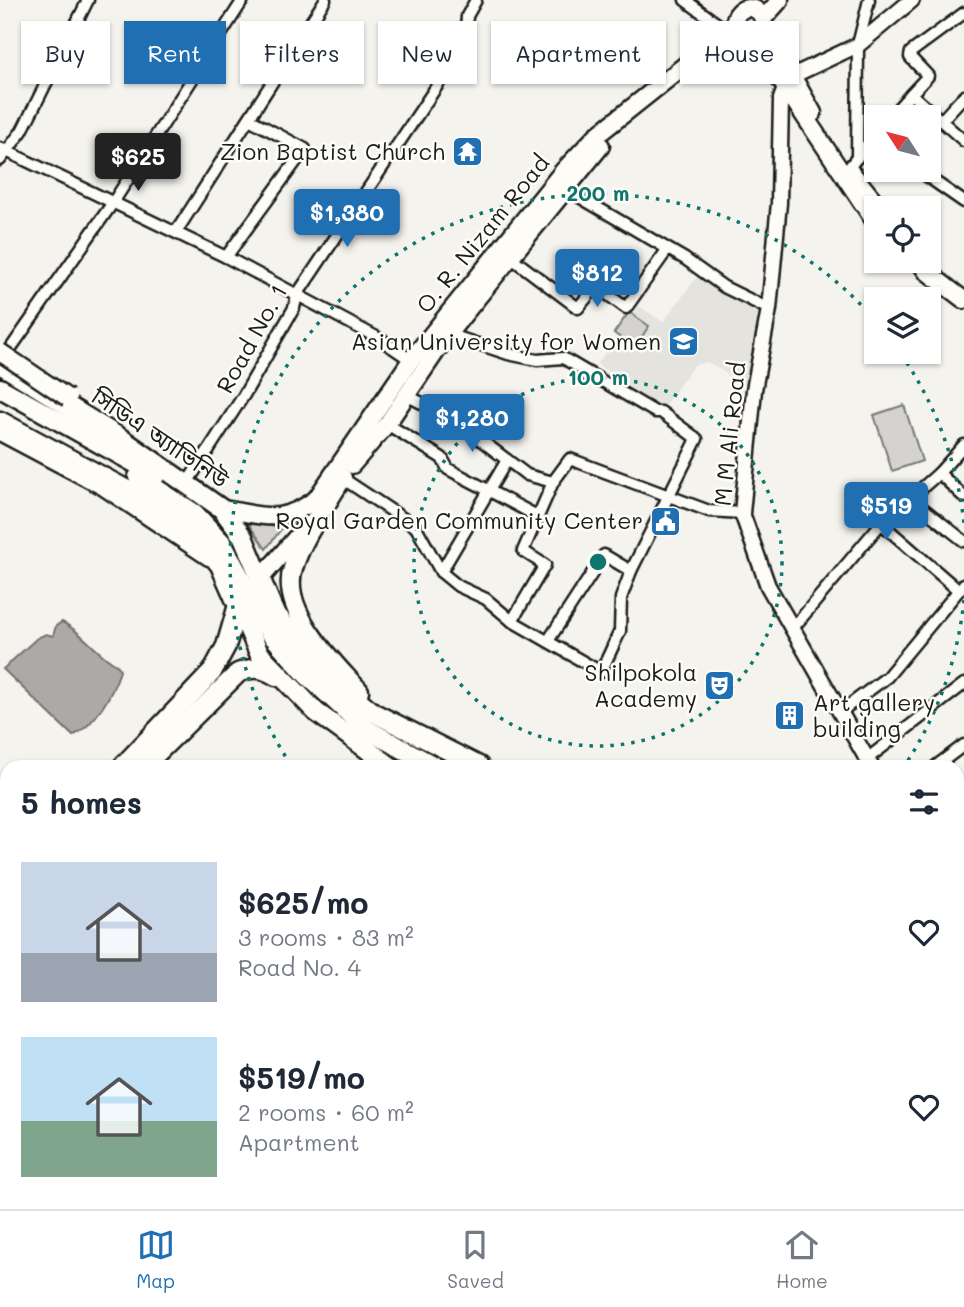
<!DOCTYPE html>
<html lang="en">
<head>
<meta charset="utf-8">
<style>
	body { margin:0; font-family:Mali,"Noto Sans Bengali",sans-serif; background:#f6f6f7; color:#1f2937; height:100vh; display:flex; flex-direction:column; font-size:26px; white-space:nowrap }
	* { box-sizing:border-box; margin:0 }
	p { font-size:23px; color:#747a83 }
	.icon { flex:none; width:38px; height:38px; fill:none; stroke:currentColor; stroke-width:2; stroke-linecap:round; stroke-linejoin:round }
	.map { position:relative; flex:1; overflow:hidden }
	.details { position:absolute; left:0px; top:760px; width:964px; height:450px; display:flex; flex-direction:column; background:#fff; border-radius:21px 21px 0 0; box-shadow:0 2px 5px #0004 }
	.details>* { flex:none }
	.banner { position:absolute; left:21px; top:21px; width:922px; height:63px; display:flex; gap:14px }
	.needle { width:46px; rotate:306deg }
	.controls { position:absolute; left:864px; top:105px; display:grid; gap:14px }
	.controls a { display:grid; place-items:center; width:77px; height:77px; border-radius:0px; background:#fff; box-shadow:0 2px 5px #0004; font-size:35px }
	.price { position:absolute; translate:-50% -60px; padding:0 16px; border-radius:7px; background:#1f6fb2; color:#fff; font-size:23px; line-height:46px; filter:drop-shadow(0 2px 4px #0008) }
	.price::after { content:''; position:absolute; left:50%; top:42px; width:21px; height:16px; margin-left:-10px; background:inherit; clip-path:polygon(0 0,100% 0,50% 100%) }
	.price.active { background:#222; color:#fff }
	ul { padding:0; list-style:none }
	li { display:flex; align-items:center; gap:21px; height:175px; padding:0 21px }
	li span { display:grid; place-items:center; flex:none; width:196px; height:140px; border-radius:0px; color:#555 }
	li>.icon { margin-inline-start:auto }
	span .icon { width:84px; height:84px; fill:#fffc; stroke-width:1 }
	li b { font-size:30px }
	h2 { display:flex; justify-content:space-between; align-items:center; height:84px; padding:0 21px; font-size:30px }
	.pill { padding:0 24px; border-radius:0px; background:#fff; box-shadow:0 2px 5px #0004; font-size:24px; line-height:63px }
	.pill.active { background:#1f6fb2; color:#fff }
	.tabs { display:flex; justify-content:space-around; align-items:center; height:98px; border-top:2px solid #e0e1e3; background:#fff; font-size:19px; color:#747a83 }
	.tabs a { display:grid; justify-items:center; gap:4px }
	.tabs .active { color:#1f6fb2 }
	.map>svg:first-child { display:block }
	.built { fill:#e4e3de }
	.green { fill:#d4d3cf; stroke:#787876; stroke-width:2 }
	.water { fill:#abaaa6; stroke:#72716f; stroke-width:2 }
	.lines { fill:none; stroke-linecap:round; stroke-linejoin:round }
	.street-casing { stroke:#1c1c1c; stroke-width:15 }
	.secondary-casing { stroke:#1c1c1c; stroke-width:19 }
	.primary-casing { stroke:#1c1c1c; stroke-width:21 }
	.highway-casing { stroke:#1c1c1c; stroke-width:23 }
	.street { stroke:#fdfcf7; stroke-width:10 }
	.secondary { stroke:#fdfcf7; stroke-width:14 }
	.primary { stroke:#fdfcf7; stroke-width:16 }
	.highway { stroke:#fdfcf7; stroke-width:18 }
	.primary-bridge-casing { stroke:#1c1c1c; stroke-width:21; stroke-linecap:butt }
	.primary-bridge { stroke:#fdfcf7; stroke-width:16 }
	.ring { fill:none; stroke:#0f766e; stroke-width:3.5; stroke-dasharray:3.5 7 }
	.labels { text-anchor:middle; stroke-width:5; stroke-linejoin:round; paint-order:stroke }
	.poi-label { font-size:23px; fill:#1c1c1c; stroke:#fdfcf7; text-anchor:end }
	.street-label { font-size:23px; fill:#1c1c1c; stroke:#fdfcf7 }
	.centre { fill:#0f766e; stroke:#fdfcf7; stroke-width:3.5 }
	.ring-label { font-size:21px; text-anchor:middle; font-weight:bold; fill:#0f766e; stroke:#fdfcf7; stroke-width:5; stroke-linejoin:round; paint-order:stroke }
</style>
</head>
<body>
<div class="map">
<svg width="964" height="1209" viewBox="0 0 964 1209">
	<rect width="100%" height="100%" fill="#f4f3ee"/>
	<filter id="ink" filterUnits="userSpaceOnUse"><feTurbulence type="fractalNoise" baseFrequency=".0143" numOctaves="2"/><feDisplacementMap in="SourceGraphic" scale="14" xChannelSelector="R" yChannelSelector="G"/><feConvolveMatrix kernelMatrix="1 2 1 2 8 2 1 2 1" color-interpolation-filters="sRGB"/></filter>
	<g filter="url(#ink)">
		<path class="built" d="M 697,277 L 706,278 L 763,313 L 744,385 L 708,362 L 694,365 L 662,409 L 597,364 L 639,306 L 663,322 Z"/>
		<g class="green">
			<path d="M 629,312 L 649,326 L 634,348 L 614,333 Z"/>
			<path d="M 904,405 L 922,461 L 892,471 L 874,415 Z"/>
			<path d="M 247,522 L 282,528 L 266,549 Z"/>
			<path d="M 427,1202 L 587,1202 L 584,1209 L 424,1209 Z"/>
		</g>
		<path class="water" d="M 62,622 C 83,632 96,654 118,666 L 120,671 C 112,695 96,724 73,736 L 3,669 L 37,638 L 46,634 L 53,636 L 56,626 Z"/>
		<g class="lines">
			<defs>
				<g id="street">
					<path d="M 685,0 L 730,33"/>
					<path d="M 911,94 L 928,76 L 910,57 L 911,52 L 964,13"/>
					<path d="M 890,117 L 911,94 L 964,141"/>
					<path d="M 941,121 L 964,96"/>
					<path d="M 0,148 L 226,257 L 380,339 L 411,360"/>
					<path d="M 857,158 L 858,45 L 869,0"/>
					<path d="M 0,160 L 22,131 L 88,0"/>
					<path d="M 848,169 L 877,132"/>
					<path d="M 918,170 L 964,202"/>
					<path d="M 564,188 L 685,259 L 724,287 L 769,309"/>
					<path d="M 176,232 L 325,0"/>
					<path d="M 509,256 L 578,308 L 596,286 L 626,308 L 667,250"/>
					<path d="M 226,257 L 305,149 L 249,119"/>
					<path d="M 4,358 L 114,201 L 243,0"/>
					<path d="M 404,394 L 453,419 L 527,475 L 553,482"/>
					<path d="M 387,424 L 442,458 L 448,469 L 537,516"/>
					<path d="M 939,473 L 964,497"/>
					<path d="M 342,478 L 416,527 L 441,572 L 458,586 L 486,599 L 512,621 L 601,672 L 620,631 L 621,598 L 631,571 L 697,439 L 661,412 L 655,412 L 563,358 L 537,360 L 508,354 L 448,334"/>
					<path d="M 187,483 L 244,395 L 294,308 L 297,295 L 465,44 L 467,16 L 476,0"/>
					<path d="M 910,498 L 964,541"/>
					<path d="M 882,524 L 958,590"/>
					<path d="M 441,572 L 507,460"/>
					<path d="M 512,621 L 545,565 L 523,551 L 553,482 L 570,459 L 709,511 L 742,513"/>
					<path d="M 793,628 L 878,527 L 939,473 L 964,445"/>
					<path d="M 548,641 L 604,555 L 631,571"/>
					<path d="M 840,712 L 887,677 L 964,584"/>
					<path d="M 867,759 L 964,684"/>
					<path d="M 936,766 L 964,745"/>
					<path d="M 957,790 L 964,800"/>
					<path d="M 0,877 L 7,885"/>
					<path d="M 0,1062 L 7,1057"/>
					<path d="M 99,1209 L 102,1202"/>
					<path d="M 224,1209 L 227,1202"/>
					<path d="M 689,1209 L 691,1202"/>
				</g>
				<g id="secondary">
					<path d="M 792,76 L 858,45 L 912,0"/>
					<path d="M 791,85 L 785,88 L 781,99 L 779,203 L 769,309 L 754,390 L 742,513 L 768,586 L 871,766"/>
					<path d="M 957,906 L 964,917"/>
				</g>
				<g id="primary">
					<circle cx="749" cy="22" r="14"/>
					<path d="M 763,19 L 780,0"/>
					<path d="M 763,24 L 813,113"/>
					<path d="M 751,36 L 877,225"/>
					<path d="M 703,65 L 746,35"/>
					<path d="M 852,173 L 880,208"/>
					<path d="M 919,261 L 926,271 L 964,300"/>
					<path d="M 0,432 L 104,487 L 209,557"/>
					<path d="M 352,465 L 387,424 L 448,334 L 601,146"/>
					<path d="M 222,509 C 264,515 280,526 316,499 L 411,360 L 563,171 L 596,136 L 723,35 L 735,22"/>
					<path d="M 261,578 L 307,525"/>
				</g>
				<g id="highway">
					<path d="M 0,364 L 122,439 L 222,509 L 243,537 L 274,611 L 316,665 L 374,713 L 479,766"/>
					<path d="M 0,388 L 156,475"/>
					<path d="M 0,421 L 164,510 L 198,538 L 220,565 L 259,653 L 316,712 L 390,766"/>
					<path d="M 138,477 L 194,513 L 222,543 L 270,633 L 307,675 L 366,729 L 434,766"/>
					<path d="M 342,478 C 325,507 303,536 293,568 C 279,611 333,662 359,691"/>
					<path d="M 123,766 L 212,672 L 226,646 L 238,605"/>
					<path d="M 144,766 L 238,673 C 254,666 262,668 276,676"/>
					<path d="M 0,859 L 7,856"/>
					<path d="M 957,1006 L 964,1010"/>
					<path d="M 957,1020 L 964,1024"/>
					<path d="M 957,1044 L 964,1047"/>
				</g>
			</defs>
			<use href="#street" class="street-casing"/>
			<use href="#secondary" class="secondary-casing"/>
			<use href="#primary" class="primary-casing"/>
			<use href="#highway" class="highway-casing"/>
			<use href="#street" class="street"/>
			<use href="#secondary" class="secondary"/>
			<use href="#primary" class="primary"/>
			<use href="#highway" class="highway"/>
			<defs>
				<path id="primary-bridge" d="M 0,352 L 68,398"/>
			</defs>
			<use href="#primary-bridge" class="primary-bridge-casing"/>
			<use href="#primary-bridge" class="primary-bridge"/>
		</g>
	</g>
	<g class="ring">
		<circle cx="598" cy="562" r="184"/>
		<path d="M964 600A368 368 0 0 1 905 765M291 765A368 368 0 0 1 876 321M901 354A368 368 0 0 1 964 524"/>
	</g>
	<defs>
		<symbol id="temple-square" viewBox="-11 -11 22 22"><rect x="-9" y="-9" width="18" height="18" rx="4" fill="#1f6fb2" stroke="#fdfcf7"/><path d="M0-6L5-2H3V0L6.5 2.5H4V6H1.5V3h-3V6H-4V2.5H-6.5L-3 0V-2H-5Z" fill="#fff"/></symbol>
		<symbol id="university-square" viewBox="-11 -11 22 22"><rect x="-9" y="-9" width="18" height="18" rx="4" fill="#1f6fb2" stroke="#fdfcf7"/><path d="M0-5L7-2L0 1L-7-2ZM-4 1L0 2.5L4 1V4Q0 6-4 4Z" fill="#fff"/></symbol>
		<symbol id="civic-square" viewBox="-11 -11 22 22"><rect x="-9" y="-9" width="18" height="18" rx="4" fill="#1f6fb2" stroke="#fdfcf7"/><path d="M-.6-6.5H3V-4.5H.6V-3L4-1V1h2V6H-6V1h2V-1L-.6-3ZM-1.2 2.5V6h2.4V2.5Z" fill="#fff"/></symbol>
		<symbol id="theatre-square" viewBox="-11 -11 22 22"><rect x="-9" y="-9" width="18" height="18" rx="4" fill="#1f6fb2" stroke="#fdfcf7"/><path d="M-5-5.5Q0-4 5-5.5V0Q5 5 0 6Q-5 5-5 0ZM-3.3-2.5H-1v1.5H-3.3ZM1-2.5H3.3v1.5H1ZM-2.8 1Q0 5.5 2.8 1Z" fill="#fff"/></symbol>
		<symbol id="building-square" viewBox="-11 -11 22 22"><rect x="-9" y="-9" width="18" height="18" rx="4" fill="#1f6fb2" stroke="#fdfcf7"/><path d="M-4-6H4V6H1V3H-1V6H-4ZM-2.5-4.3h1.7v1.8h-1.7ZM.8-4.3h1.7v1.8H.8ZM-2.5-1h1.7V.8h-1.7ZM.8-1h1.7V.8H.8Z" fill="#fff"/></symbol>
	</defs>
	<g fill-rule="evenodd">
		<use href="#temple-square" x="450" y="134" width="35" height="35"/>
		<use href="#university-square" x="666" y="324" width="35" height="35"/>
		<use href="#civic-square" x="648" y="504" width="35" height="35"/>
		<use href="#theatre-square" x="702" y="668" width="35" height="35"/>
		<use href="#building-square" x="772" y="698" width="35" height="35"/>
	</g>
	<g class="labels">
		<g class="poi-label">
			<text x="445" y="160">Zion Baptist Church</text>
			<text x="661" y="350">Asian University for Women</text>
			<text x="643" y="529">Royal Garden Community Center</text>
			<text x="697" y="681">Shilpokola<tspan x="697" dy="26">Academy</tspan></text>
			<text x="813" y="711" text-anchor="start">Art gallery<tspan x="813" dy="26">building</tspan></text>
		</g>
		<g class="street-label">
			<text transform="translate(483 234) rotate(-51)" y="8">O. R. Nizam Road</text>
			<text transform="translate(252 339) rotate(-61)" y="8">Road No. 1</text>
			<text transform="translate(730 434) rotate(-84)" y="8">M M Ali Road</text>
			<text transform="translate(160 438) rotate(34)" y="8">সিডিএ অ্যাভিনিউ</text>
		</g>
	</g>
	<circle cx="598" cy="562" r="10" class="centre"/>
	<g class="ring-label">
		<text x="598" y="201">200 m</text>
		<text x="598" y="385">100 m</text>
	</g>
</svg>
<div class="controls">
<a><svg class="needle" viewBox="-14 -14 28 28"><path d="M0-13l5 13h-10z" fill="#e53935"/><path d="M0 13l5-13h-10z" fill="#747a83"/></svg></a>
<a><svg class="icon" aria-label="locate" viewBox="0 0 24 24"><circle cx="12" cy="12" r="6"/><path d="M12 2v4M12 18v4M2 12h4M18 12h4"/></svg></a>
<a><svg class="icon" aria-label="layers" viewBox="0 0 24 24"><path d="M12 4l9 5-9 5-9-5zM3 14l9 5 9-5"/></svg></a>
</div>
<b class="price active" style="left:138px;top:193px">$625</b>
<b class="price" style="left:347px;top:249px">$1,380</b>
<b class="price" style="left:597px;top:309px">$812</b>
<b class="price" style="left:472px;top:454px">$1,280</b>
<b class="price" style="left:886px;top:542px">$519</b>
<div class="banner">
<a class="pill">Buy</a>
<a class="pill active">Rent</a>
<a class="pill">Filters</a>
<a class="pill">New</a>
<a class="pill">Apartment</a>
<a class="pill">House</a>
</div>
<section class="details">
<h2>5 homes<svg class="icon" aria-label="filters" viewBox="0 0 24 24"><path d="M4 7h16M4 17h16"/><circle cx="9" cy="7" r="2"/><circle cx="15" cy="17" r="2"/></svg></h2>
<ul>
<li><span style="background:linear-gradient(#c9d6e8 65%,#9aa5b1 0)"><svg class="icon" aria-label="home" viewBox="0 0 24 24"><path d="M3 11l9-7 9 7M6 9v11h12V9"/></svg></span><div><b>$625/mo</b><p>3 rooms · 83 m²</p><p>Road No. 4</p></div><svg class="icon" aria-label="heart" viewBox="0 0 24 24"><path d="M12 20l-8-8c-3-5 5-10 8-4 3-6 11-1 8 4z"/></svg></li>
<li><span style="background:linear-gradient(#bfe0f5 60%,#7fa58c 0)"><svg class="icon" aria-label="home" viewBox="0 0 24 24"><path d="M3 11l9-7 9 7M6 9v11h12V9"/></svg></span><div><b>$519/mo</b><p>2 rooms · 60 m²</p><p>Apartment</p></div><svg class="icon" aria-label="heart" viewBox="0 0 24 24"><path d="M12 20l-8-8c-3-5 5-10 8-4 3-6 11-1 8 4z"/></svg></li>
</ul>
</section>
</div>
<nav class="tabs">
<a class="active"><svg class="icon" aria-label="map" viewBox="0 0 24 24"><path d="M3 6l6-2 6 2 6-2v14l-6 2-6-2-6 2zM9 4v14M15 6v14"/></svg>Map</a>
<a><svg class="icon" aria-label="saved" viewBox="0 0 24 24"><path d="M7 4h10v16l-5-4-5 4z"/></svg>Saved</a>
<a><svg class="icon" aria-label="home" viewBox="0 0 24 24"><path d="M3 11l9-7 9 7M6 9v11h12V9"/></svg>Home</a>
</nav>
</body>
</html>
